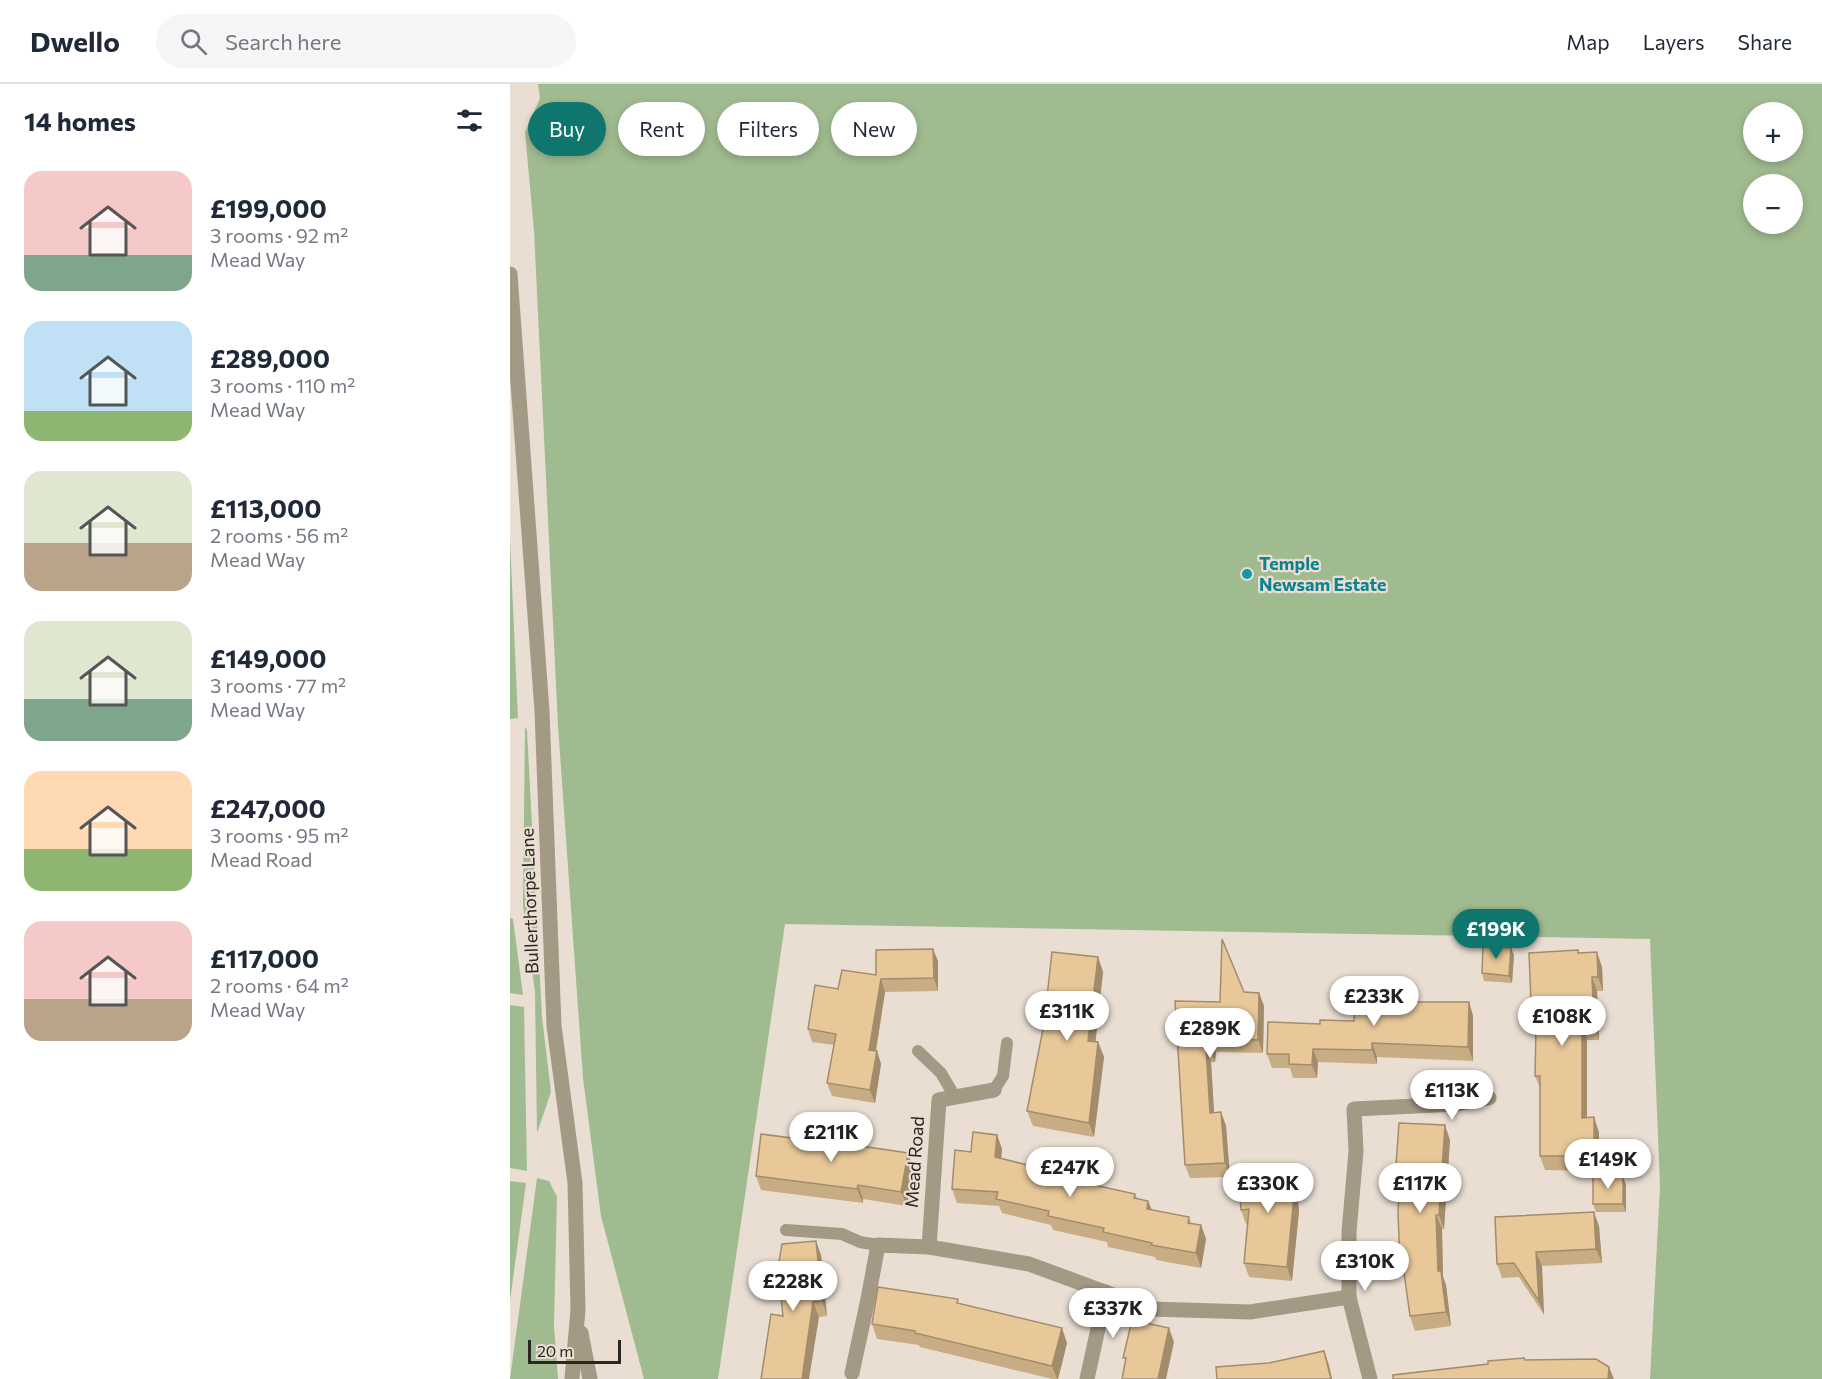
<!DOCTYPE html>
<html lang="en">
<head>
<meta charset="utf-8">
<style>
	body { margin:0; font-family:Commissioner,sans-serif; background:#f6f6f7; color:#1f2937; height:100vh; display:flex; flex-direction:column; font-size:22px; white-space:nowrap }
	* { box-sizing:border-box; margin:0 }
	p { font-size:20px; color:#747a83 }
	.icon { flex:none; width:33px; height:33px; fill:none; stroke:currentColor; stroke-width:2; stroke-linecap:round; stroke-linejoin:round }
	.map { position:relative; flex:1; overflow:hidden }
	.sheet { display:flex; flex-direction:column; background:#fff; width:510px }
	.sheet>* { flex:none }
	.guide { position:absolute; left:18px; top:18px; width:570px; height:54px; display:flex; gap:12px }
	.fabs { position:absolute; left:1233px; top:18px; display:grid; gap:12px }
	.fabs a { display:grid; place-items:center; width:60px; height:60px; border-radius:50%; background:#fff; box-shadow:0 3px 9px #0003; font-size:30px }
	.scale { position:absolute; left:18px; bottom:15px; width:93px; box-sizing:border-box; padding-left:6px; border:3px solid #2a2622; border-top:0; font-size:16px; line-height:21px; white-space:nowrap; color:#2a2622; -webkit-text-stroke:4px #eaded3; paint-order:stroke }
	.price { position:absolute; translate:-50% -51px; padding:0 14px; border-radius:21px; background:#fff; color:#222; font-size:20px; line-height:39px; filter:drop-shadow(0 2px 3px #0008) }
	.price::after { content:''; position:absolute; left:50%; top:36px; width:18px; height:14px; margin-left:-9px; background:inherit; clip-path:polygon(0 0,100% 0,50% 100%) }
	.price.selected { background:#0f766e; color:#fff }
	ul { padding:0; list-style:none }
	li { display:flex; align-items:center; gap:18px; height:150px; padding:0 24px }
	li span { display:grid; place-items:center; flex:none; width:168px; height:120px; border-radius:18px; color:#555 }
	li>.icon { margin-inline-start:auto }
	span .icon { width:72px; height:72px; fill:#fffc; stroke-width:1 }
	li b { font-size:26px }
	h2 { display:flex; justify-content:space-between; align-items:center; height:72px; padding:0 24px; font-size:26px }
	.tag { padding:0 21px; border-radius:27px; background:#fff; box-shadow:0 3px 9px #0003; font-size:21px; line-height:54px }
	.tag.selected { background:#0f766e; color:#fff }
	header { display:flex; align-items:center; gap:36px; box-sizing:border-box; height:84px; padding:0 30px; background:#fff; border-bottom:2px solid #e0e1e3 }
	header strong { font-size:28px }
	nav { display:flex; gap:33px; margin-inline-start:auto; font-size:21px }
	.search { width:420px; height:54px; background:#f6f6f7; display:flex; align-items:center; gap:15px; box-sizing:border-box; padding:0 21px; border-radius:33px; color:#747a83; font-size:22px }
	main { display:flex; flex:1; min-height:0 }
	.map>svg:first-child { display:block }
	.green { fill:#a0bb90; fill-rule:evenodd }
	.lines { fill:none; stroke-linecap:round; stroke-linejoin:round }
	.service { stroke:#a39984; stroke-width:12 }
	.minor { stroke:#a39984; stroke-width:15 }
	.tertiary { stroke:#a39984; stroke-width:15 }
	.wall { fill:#c8ac84 }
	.shaded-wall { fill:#a28c6b }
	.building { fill:#e8c899; stroke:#a28c6b; stroke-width:1.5 }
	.culture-dot { fill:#0f9aa8; stroke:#eaded3; stroke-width:2 }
	.labels { text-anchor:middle; stroke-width:4.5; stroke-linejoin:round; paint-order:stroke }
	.culture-label { font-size:18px; font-weight:bold; fill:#0d838f; stroke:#eaded3; text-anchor:start }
	.street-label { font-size:18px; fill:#2a2622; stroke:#eaded3 }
</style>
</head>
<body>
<header>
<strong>Dwello</strong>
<div class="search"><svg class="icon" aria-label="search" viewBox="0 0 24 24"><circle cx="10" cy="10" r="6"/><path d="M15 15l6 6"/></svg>Search here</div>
<nav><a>Map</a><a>Layers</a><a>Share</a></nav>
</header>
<main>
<section class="sheet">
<h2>14 homes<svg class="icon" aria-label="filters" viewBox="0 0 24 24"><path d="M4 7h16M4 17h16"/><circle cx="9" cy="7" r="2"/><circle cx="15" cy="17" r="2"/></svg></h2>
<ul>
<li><span style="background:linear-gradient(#f6c9c9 70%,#7fa58c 0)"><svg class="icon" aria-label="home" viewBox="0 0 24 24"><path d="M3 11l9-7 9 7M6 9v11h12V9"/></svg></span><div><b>£199,000</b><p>3 rooms · 92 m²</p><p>Mead Way</p></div></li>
<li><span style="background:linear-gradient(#bfe0f5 75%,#8fb573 0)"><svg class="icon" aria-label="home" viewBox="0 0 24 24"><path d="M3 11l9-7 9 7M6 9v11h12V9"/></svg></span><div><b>£289,000</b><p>3 rooms · 110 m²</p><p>Mead Way</p></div></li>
<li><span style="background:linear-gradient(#dfe7d0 60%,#b9a48a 0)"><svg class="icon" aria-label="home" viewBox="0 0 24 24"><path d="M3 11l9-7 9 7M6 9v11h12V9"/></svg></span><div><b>£113,000</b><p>2 rooms · 56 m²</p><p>Mead Way</p></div></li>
<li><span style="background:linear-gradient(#dfe7d0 65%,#7fa58c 0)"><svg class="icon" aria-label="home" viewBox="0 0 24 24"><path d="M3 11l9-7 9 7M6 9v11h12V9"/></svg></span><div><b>£149,000</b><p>3 rooms · 77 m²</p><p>Mead Way</p></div></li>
<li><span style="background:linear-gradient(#ffd9b3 65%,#8fb573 0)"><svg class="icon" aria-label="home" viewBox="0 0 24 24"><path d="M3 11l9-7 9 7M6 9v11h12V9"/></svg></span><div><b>£247,000</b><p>3 rooms · 95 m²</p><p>Mead Road</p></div></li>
<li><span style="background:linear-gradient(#f6c9c9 65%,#b9a48a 0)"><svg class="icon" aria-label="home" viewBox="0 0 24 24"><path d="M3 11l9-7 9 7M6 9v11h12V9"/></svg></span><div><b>£117,000</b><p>2 rooms · 64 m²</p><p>Mead Way</p></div></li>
</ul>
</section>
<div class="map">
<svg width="1312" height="1295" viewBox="0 0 1312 1295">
	<rect width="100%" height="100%" fill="#eaded3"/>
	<g class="green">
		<path d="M 28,0 L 1312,0 L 1312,1295 L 1140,1295 L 1150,1102 L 1140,855 L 275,840 L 208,1295 L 134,1295 L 91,1132 L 73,994 L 48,642 L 24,147 L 15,48 L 30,14 ZM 1244,28 L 1282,28 L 1282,68 L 1244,68 ZM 1244,100 L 1282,100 L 1282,140 L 1244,140 Z"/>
		<path d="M 0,456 L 8,634 L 0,635 Z"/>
		<path d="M 15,643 L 17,646 L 32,933 L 41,1008 L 27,1049 L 25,908 L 13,821 Z"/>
		<path d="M 0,834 L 3,835 L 13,911 L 0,909 Z"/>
		<path d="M 0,921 L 14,923 L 17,1087 L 0,1084 Z"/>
		<path d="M 27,1094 L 39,1097 L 47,1113 L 44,1242 L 48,1295 L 0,1295 Z"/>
		<path d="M 0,1097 L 16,1099 L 0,1217 Z"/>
	</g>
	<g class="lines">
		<g class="service">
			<path d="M 408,967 L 431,989 L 445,1013"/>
			<path d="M 484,1006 L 493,992 L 497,959"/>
			<path d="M 276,1146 L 332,1150 L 350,1158 L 368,1161"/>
		</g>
		<g class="minor">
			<path d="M 419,1163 L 429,1016 L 484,1006"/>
			<path d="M 342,1289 L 358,1215 L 368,1161 L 419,1163 L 519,1180 L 641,1225 L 740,1228 L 839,1213"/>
			<path d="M 577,1295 L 596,1208"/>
			<path d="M 860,1295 L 839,1213 L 839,1148 L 846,1067 L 844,1025 L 947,1020 L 979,1014"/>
		</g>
		<g class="tertiary">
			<path d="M 0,190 L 32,627 L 44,942 L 65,1099 L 68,1226 L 62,1295"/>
			<path d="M 71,1249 L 80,1295"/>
		</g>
	</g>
	<g class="wall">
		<path d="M 1069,869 L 1092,883 L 1093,907 L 1087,907 L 1089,956 L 1077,956 L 1077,1033 L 1089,1048 L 1089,1087 L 1035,1086 L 1030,1072 L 1030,1004 L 1025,992 L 1025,953 L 1022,943 Z"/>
		<path d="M 1004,871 L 1002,899 L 974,897 L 972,889 Z"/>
		<path d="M 588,873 L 593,888 L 585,958 L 588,958 L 594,973 L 584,1053 L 523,1042 L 517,1027 Z"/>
		<path d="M 428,877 L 428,907 L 375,908 L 366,967 L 367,967 L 371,980 L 365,1019 L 322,1012 L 317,999 L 324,961 L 302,958 L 298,945 L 328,905 L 366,891 Z"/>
		<path d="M 870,897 L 875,910 L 875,918 L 959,918 L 963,932 L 963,977 L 867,973 L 867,980 L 808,978 L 807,994 L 783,994 L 780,984 L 762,984 L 757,970 L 810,940 L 844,937 Z"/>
		<path d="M 734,908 L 749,909 L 754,922 L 753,969 L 706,968 L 705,978 L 701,978 L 704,1029 L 711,1028 L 716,1042 L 720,1093 L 680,1094 L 675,1081 L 665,917 L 710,918 Z"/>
		<path d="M 487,1051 L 492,1065 L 491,1075 L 526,1083 L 528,1089 L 625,1110 L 627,1114 L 642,1126 L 679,1133 L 681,1139 L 691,1141 L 696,1155 L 691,1184 L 646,1176 L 645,1173 L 598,1163 L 597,1158 L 543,1146 L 541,1141 L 492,1129 L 489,1122 L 447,1119 L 442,1105 L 461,1068 Z"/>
		<path d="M 940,1056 L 934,1145 L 932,1145 L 933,1193 L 936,1201 L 941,1242 L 905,1247 L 900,1232 L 895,1195 L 890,1181 L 889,1119 L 884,1108 Z"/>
		<path d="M 312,1058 L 352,1062 L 398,1069 L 403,1084 L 397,1122 L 353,1115 L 353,1119 L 251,1106 L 246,1092 Z"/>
		<path d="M 781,1081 L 786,1096 L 789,1127 L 782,1197 L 739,1193 L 734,1179 L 738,1140 L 736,1140 L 731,1126 Z"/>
		<path d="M 1116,1100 L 1116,1128 L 1086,1128 L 1083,1120 Z"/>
		<path d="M 1089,1142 L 1092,1179 L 1032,1182 L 1034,1231 L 1009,1193 L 992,1194 L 987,1180 Z"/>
		<path d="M 311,1171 L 317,1232 L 309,1233 L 273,1232 Z"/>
		<path d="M 449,1220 L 557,1259 L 548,1295 L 542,1295 L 410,1263 L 409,1261 L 367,1255 L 362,1240 Z"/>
	</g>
	<g class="shaded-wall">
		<path d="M 1001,864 L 1004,871 L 1002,899 L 999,892 Z"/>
		<path d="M 423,865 L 428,877 L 428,907 L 424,894 Z"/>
		<path d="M 1087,868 L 1092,883 L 1093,907 L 1088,893 Z"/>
		<path d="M 588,873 L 593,888 L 584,972 L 578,957 Z"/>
		<path d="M 1082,893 L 1087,907 L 1089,956 L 1084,941 Z"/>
		<path d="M 371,895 L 375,908 L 364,978 L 359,966 Z"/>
		<path d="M 870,897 L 875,910 L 874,931 L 869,918 Z"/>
		<path d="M 749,909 L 754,922 L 753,969 L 748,956 Z"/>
		<path d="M 959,918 L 963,932 L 963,977 L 958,963 Z"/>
		<path d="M 1072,942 L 1077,956 L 1077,1048 L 1072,1034 Z"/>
		<path d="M 701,954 L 706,968 L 705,978 L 700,964 Z"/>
		<path d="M 588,958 L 594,973 L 584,1053 L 579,1039 Z"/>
		<path d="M 862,959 L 867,973 L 867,980 L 862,966 Z"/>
		<path d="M 696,964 L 701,978 L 705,1043 L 700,1029 Z"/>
		<path d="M 803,965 L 808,978 L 807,994 L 802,981 Z"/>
		<path d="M 367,967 L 371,980 L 365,1019 L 360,1006 Z"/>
		<path d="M 711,1028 L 716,1042 L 720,1093 L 715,1079 Z"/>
		<path d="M 1084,1033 L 1089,1048 L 1089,1087 L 1084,1072 Z"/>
		<path d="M 935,1041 L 940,1056 L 934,1145 L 929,1131 Z"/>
		<path d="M 487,1051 L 492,1065 L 490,1088 L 485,1073 Z"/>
		<path d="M 398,1069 L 403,1084 L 397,1122 L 391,1108 Z"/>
		<path d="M 781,1081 L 786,1096 L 789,1127 L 782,1197 L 777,1183 Z"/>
		<path d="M 1113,1093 L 1116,1100 L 1116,1128 L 1113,1120 Z"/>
		<path d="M 348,1101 L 353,1115 L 353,1119 L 347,1105 Z"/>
		<path d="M 638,1117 L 644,1131 L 637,1125 Z"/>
		<path d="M 1084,1128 L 1089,1142 L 1092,1179 L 1086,1165 Z"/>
		<path d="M 926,1131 L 932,1145 L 933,1193 L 936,1201 L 941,1242 L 936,1228 L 928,1187 Z"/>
		<path d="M 691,1141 L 696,1155 L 691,1184 L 686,1169 Z"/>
		<path d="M 306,1157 L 311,1171 L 317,1232 L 312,1217 Z"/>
		<path d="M 1026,1168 L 1032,1182 L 1034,1231 L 1029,1217 Z"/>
		<path d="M 303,1218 L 309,1233 L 299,1295 L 292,1295 Z"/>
		<path d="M 552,1244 L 557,1259 L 548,1295 L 547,1295 L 542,1282 Z"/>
		<path d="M 659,1244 L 664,1258 L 656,1295 L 648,1295 Z"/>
		<path d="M 814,1267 L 819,1281 L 822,1295 L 821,1295 Z"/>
		<path d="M 1099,1283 L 1104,1295 L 1098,1295 Z"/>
	</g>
	<g class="building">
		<path d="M 712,855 L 734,908 L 749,909 L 748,956 L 701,954 L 700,964 L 696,964 L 700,1029 L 711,1028 L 715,1079 L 675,1081 L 665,917 L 710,918 Z"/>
		<path d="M 973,861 L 1001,864 L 999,892 L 972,889 Z"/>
		<path d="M 423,865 L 424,894 L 371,895 L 359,966 L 367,967 L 360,1006 L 317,999 L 326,950 L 298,945 L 305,901 L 328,905 L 332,886 L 366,891 L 366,866 Z"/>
		<path d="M 1068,866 L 1068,869 L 1087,868 L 1088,893 L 1082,893 L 1084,941 L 1072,942 L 1072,1034 L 1084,1033 L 1084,1072 L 1030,1072 L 1030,992 L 1025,992 L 1026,943 L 1022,943 L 1019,869 Z"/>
		<path d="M 542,868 L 588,873 L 578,957 L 588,958 L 579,1039 L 517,1027 L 534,940 Z"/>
		<path d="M 846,895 L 870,897 L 869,918 L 959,918 L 958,963 L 862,959 L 862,966 L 803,965 L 802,981 L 779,980 L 779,970 L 757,970 L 758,938 L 810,940 L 810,936 L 844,937 Z"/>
		<path d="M 889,1039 L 935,1041 L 929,1131 L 926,1131 L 928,1187 L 931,1187 L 936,1228 L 900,1232 L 893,1181 L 890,1181 L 888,1129 L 889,1108 L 884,1108 Z"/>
		<path d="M 463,1048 L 487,1051 L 485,1073 L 526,1083 L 525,1088 L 625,1110 L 624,1114 L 638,1117 L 637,1125 L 679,1133 L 678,1139 L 691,1141 L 686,1169 L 641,1161 L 642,1159 L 593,1148 L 594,1144 L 538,1132 L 539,1127 L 486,1115 L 488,1108 L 442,1105 L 445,1066 L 461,1068 Z"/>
		<path d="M 251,1050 L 312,1058 L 312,1056 L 351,1059 L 351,1062 L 398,1069 L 391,1108 L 348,1101 L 347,1105 L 246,1092 Z"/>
		<path d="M 781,1081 L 784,1112 L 777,1183 L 734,1179 L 739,1125 L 731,1126 L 728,1086 Z"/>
		<rect x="1083" y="1093" width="30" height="27"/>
		<path d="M 1084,1128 L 1086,1165 L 1026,1168 L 1029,1217 L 1004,1179 L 987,1180 L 985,1133 Z"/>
		<path d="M 306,1157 L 312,1217 L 303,1218 L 292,1295 L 251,1295 L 261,1230 L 273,1232 L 268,1184 L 272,1160 Z"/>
		<path d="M 368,1203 L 448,1215 L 447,1219 L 552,1244 L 542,1282 L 405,1249 L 405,1247 L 362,1240 Z"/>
		<path d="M 622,1236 L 659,1244 L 648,1295 L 612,1295 L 616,1274 L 613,1274 Z"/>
		<path d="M 814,1267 L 821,1295 L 707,1295 L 706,1283 L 759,1279 Z"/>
		<path d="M 1014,1274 L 1015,1276 L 1086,1275 L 1099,1283 L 1098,1295 L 883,1295 L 883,1291 L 978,1280 L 978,1277 Z"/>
	</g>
	<circle class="culture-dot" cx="737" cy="490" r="6"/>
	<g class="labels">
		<g class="culture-label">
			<text x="749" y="486">Temple<tspan x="749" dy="21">Newsam Estate</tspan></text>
		</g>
		<g class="street-label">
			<text transform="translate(20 817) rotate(-92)" y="6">Bullerthorpe Lane</text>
			<text transform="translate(405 1078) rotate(-86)" y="6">Mead Road</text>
		</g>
	</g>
</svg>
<div class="fabs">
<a>+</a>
<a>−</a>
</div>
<div class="scale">20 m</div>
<b class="price selected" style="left:986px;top:876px">£199K</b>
<b class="price" style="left:864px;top:943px">£233K</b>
<b class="price" style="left:557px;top:958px">£311K</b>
<b class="price" style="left:1052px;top:963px">£108K</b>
<b class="price" style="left:700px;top:975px">£289K</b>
<b class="price" style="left:942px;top:1037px">£113K</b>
<b class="price" style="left:321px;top:1079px">£211K</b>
<b class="price" style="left:1098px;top:1106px">£149K</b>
<b class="price" style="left:560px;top:1114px">£247K</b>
<b class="price" style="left:758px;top:1130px">£330K</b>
<b class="price" style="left:910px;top:1130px">£117K</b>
<b class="price" style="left:855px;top:1208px">£310K</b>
<b class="price" style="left:283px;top:1228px">£228K</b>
<b class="price" style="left:603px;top:1255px">£337K</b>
<div class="guide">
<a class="tag selected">Buy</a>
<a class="tag">Rent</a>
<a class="tag">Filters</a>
<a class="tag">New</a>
</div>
</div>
</main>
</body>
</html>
